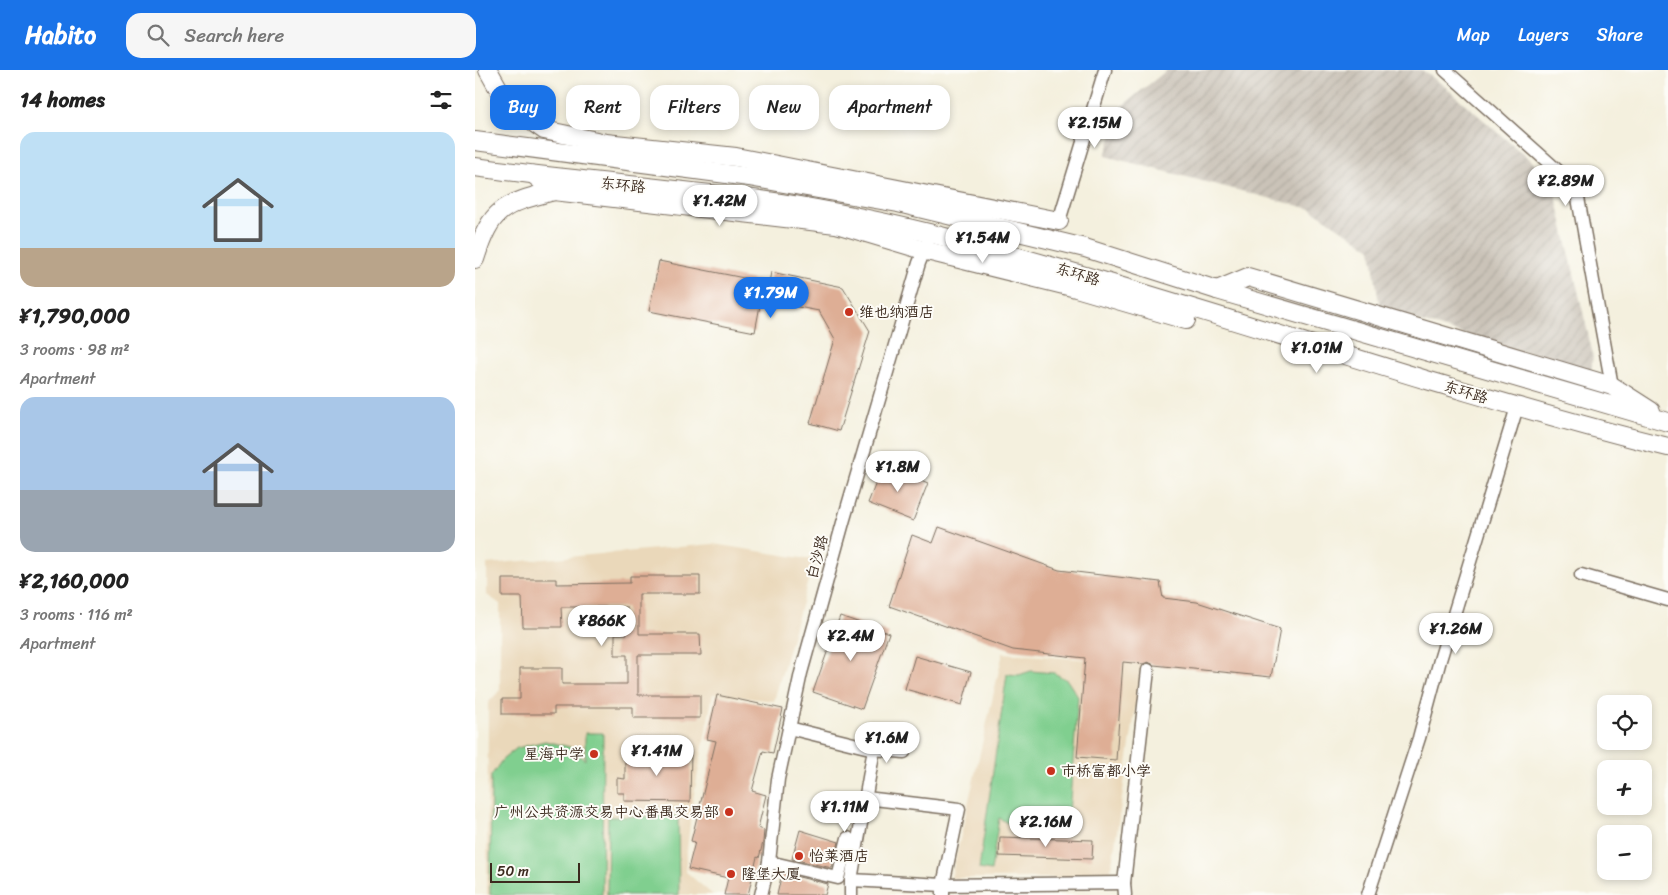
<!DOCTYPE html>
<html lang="en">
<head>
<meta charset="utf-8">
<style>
	body { margin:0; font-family:Sriracha,"LXGW WenKai TC",sans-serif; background:#f6f6f6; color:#222; height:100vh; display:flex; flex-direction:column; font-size:19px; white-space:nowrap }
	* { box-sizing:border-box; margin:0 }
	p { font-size:16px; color:#767676 }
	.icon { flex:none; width:28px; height:28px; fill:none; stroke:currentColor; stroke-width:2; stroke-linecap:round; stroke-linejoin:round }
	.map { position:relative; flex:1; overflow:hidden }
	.panel { display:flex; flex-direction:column; background:#fff; width:475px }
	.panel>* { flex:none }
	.banner { position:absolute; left:15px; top:15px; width:475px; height:45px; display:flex; gap:10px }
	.fabs { position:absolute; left:1122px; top:625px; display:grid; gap:10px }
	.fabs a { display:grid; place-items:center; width:55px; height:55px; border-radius:10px; background:#fff; box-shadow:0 2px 8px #0003; font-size:25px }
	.scale { position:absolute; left:15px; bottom:12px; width:90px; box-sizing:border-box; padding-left:5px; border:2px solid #3b2a1e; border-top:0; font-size:14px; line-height:18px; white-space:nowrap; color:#3b2a1e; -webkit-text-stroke:4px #fdfcf7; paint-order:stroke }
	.price { position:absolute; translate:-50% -42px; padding:0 11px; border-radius:18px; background:#fff; color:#222; font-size:16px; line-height:32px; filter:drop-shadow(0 1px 2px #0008) }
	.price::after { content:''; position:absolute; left:50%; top:30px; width:15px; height:11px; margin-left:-8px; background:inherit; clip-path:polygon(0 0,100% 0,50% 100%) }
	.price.on { background:#1a73e8; color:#fff }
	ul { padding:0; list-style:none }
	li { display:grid; align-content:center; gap:10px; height:265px; padding:0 20px }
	li span { display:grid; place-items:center; height:155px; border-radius:15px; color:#555 }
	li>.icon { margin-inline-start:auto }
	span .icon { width:90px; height:90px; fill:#fffc; stroke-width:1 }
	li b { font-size:21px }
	h2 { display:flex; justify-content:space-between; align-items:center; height:60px; padding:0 20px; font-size:21px }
	.chip { padding:0 18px; border-radius:15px; background:#fff; box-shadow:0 2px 8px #0003; font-size:18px; line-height:45px }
	.chip.on { background:#1a73e8; color:#fff }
	header { display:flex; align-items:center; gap:30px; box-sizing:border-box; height:70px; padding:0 25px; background:#1a73e8; color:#fff }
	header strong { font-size:24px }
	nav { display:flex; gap:28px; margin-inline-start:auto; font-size:18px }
	.search { width:350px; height:45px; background:#f6f6f6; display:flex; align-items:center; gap:12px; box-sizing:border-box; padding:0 18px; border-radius:15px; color:#767676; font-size:19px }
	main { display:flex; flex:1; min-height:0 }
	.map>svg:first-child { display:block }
	.built { fill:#ead8ba }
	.industrial { fill:url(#industrial-furrows) }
	.pitch { fill:#80cf8f; stroke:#5e7c56 }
	.building { fill:#deae95 }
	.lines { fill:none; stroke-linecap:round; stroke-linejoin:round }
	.minor-casing { stroke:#7c6f61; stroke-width:15 }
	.secondary-casing { stroke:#7c6f61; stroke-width:20 }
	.minor { stroke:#fff; stroke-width:12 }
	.secondary { stroke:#fff; stroke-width:18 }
	.poi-dot { fill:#c8321e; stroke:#fdfcf7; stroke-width:2 }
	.labels { text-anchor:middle; stroke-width:4; stroke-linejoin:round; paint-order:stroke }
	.street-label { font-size:15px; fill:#3b2a1e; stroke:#fdfcf7 }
	.poi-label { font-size:15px; fill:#3b2a1e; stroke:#fdfcf7; text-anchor:start }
</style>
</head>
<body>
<header>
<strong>Habito</strong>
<div class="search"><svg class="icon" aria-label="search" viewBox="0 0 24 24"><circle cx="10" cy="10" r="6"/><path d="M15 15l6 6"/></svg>Search here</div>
<nav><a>Map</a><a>Layers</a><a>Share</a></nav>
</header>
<main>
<section class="panel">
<h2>14 homes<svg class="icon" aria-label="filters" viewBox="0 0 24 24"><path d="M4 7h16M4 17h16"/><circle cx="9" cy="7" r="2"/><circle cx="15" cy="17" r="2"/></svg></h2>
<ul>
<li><span style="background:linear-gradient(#bfe0f5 75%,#b9a48a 0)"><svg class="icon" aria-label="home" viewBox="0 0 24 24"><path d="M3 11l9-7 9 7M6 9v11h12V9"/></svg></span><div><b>¥1,790,000</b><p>3 rooms · 98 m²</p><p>Apartment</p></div></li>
<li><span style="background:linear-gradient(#a9c7e8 60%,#9aa5b1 0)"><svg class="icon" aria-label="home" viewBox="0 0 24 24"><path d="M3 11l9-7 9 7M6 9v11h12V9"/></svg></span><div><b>¥2,160,000</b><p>3 rooms · 116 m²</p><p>Apartment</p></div></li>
</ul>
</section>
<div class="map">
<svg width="1193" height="825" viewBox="0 0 1193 825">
	<defs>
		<pattern id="industrial-furrows" width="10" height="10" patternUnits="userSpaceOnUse" patternTransform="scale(1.25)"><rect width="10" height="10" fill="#cac3b8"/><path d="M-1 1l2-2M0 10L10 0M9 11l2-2" fill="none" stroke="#aea89e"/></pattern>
	</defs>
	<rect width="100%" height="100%" fill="#fdfcf7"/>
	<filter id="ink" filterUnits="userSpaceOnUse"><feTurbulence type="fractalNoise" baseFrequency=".02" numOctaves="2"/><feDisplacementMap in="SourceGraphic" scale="10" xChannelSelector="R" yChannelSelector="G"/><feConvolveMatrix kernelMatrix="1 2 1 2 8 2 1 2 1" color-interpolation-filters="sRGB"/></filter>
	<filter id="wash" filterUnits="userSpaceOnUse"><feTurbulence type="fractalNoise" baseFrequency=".0096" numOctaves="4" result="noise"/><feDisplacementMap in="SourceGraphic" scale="20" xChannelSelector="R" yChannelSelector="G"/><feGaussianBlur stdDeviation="1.12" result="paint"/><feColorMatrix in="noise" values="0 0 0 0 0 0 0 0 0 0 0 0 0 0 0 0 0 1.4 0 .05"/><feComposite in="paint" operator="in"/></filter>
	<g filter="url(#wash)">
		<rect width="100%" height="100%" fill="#f4f0de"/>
		<g class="built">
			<path d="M 238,474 L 339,490 L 299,631 L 238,624 L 217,734 L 210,801 L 238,825 L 12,825 L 13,633 L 25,620 L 25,534 L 12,525 L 12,494 Z"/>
			<path d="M 528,583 L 667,594 L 635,808 L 476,808 Z"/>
		</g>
		<path class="industrial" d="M 692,0 L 947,0 L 968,15 L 1077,109 L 1118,285 L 1116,301 L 905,240 L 896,179 L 836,139 L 630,86 L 646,37 Z"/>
		<g class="pitch">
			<path d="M 556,601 L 579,603 L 592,610 L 603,627 L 594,743 L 587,761 C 557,774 548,762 524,748 L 516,801 L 504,799 L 532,604 L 544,605 Z"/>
			<path d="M 110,663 L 128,663 L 127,825 L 15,825 L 16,706 L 27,690 L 42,678 L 70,671 L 95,677 L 110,690 Z"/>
			<path d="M 203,746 L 204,825 L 132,825 L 133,747 Z"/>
		</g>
		<g id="blocks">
			<g class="building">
				<path d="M 184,191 L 294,213 L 296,202 L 368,217 L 395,261 L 364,361 L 335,353 L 360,269 L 344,241 L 286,230 L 280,262 L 174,241 Z"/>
				<path d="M 408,395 L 453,413 L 438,451 L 393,433 Z"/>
				<path d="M 464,457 L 584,500 L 685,512 L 688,528 L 722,532 L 805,559 L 796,607 L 679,595 L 673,592 L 668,594 L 648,592 L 641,690 L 602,687 L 610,588 L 538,580 L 414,536 L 437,465 L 458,473 Z"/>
				<path d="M 155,506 L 225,506 L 225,524 L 164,524 L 164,564 L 225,564 L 226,585 L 163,585 L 163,625 L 225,625 L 225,648 L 158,648 L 158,637 L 79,637 L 79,644 L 27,644 L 27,629 L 45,629 L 45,598 L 87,598 L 87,614 L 152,614 L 152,585 L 140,585 L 140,564 L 152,564 L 152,537 L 86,537 L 87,557 L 48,557 L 47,527 L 27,527 L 27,509 L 81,509 L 81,514 L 155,513 Z"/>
				<path d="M 365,546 L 414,563 L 387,639 L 338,622 Z"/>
				<path d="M 440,586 L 496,602 L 487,635 L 430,619 Z"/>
				<path d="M 242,625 L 308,639 L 298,683 L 288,681 L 277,721 L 291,725 L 283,758 L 289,760 L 288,772 L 284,788 L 282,787 L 273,825 L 249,825 L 253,808 L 213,799 L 220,772 L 216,771 L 241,671 L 232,669 Z"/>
				<path d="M 171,680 L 216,681 L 215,732 L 149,731 L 149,723 L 142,723 L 142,708 L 150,709 L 150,682 L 171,683 Z"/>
				<path d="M 325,760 L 364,772 L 357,798 L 317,789 Z"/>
				<path d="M 525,767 L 618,770 L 617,789 L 524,786 Z"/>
				<path d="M 307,803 L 353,814 L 350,825 L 302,825 Z"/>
			</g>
		</g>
	</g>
	<g filter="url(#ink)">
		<use href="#blocks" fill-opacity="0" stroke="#7c6f61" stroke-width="1"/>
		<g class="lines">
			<defs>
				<g id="minor">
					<path d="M 970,0 L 1101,117 L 1137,316"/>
					<path d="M 584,151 L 630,0"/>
					<path d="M 1106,505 L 1193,530"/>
					<path d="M 314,658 L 399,679 L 376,810 L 468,815 L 468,825"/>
					<path d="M 399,679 L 429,682"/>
					<path d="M 391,728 L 484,739 L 468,815 L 649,813"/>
					<path d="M 294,792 L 363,808 L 373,768"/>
					<path d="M 376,810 L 376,825"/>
					<path d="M 286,825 L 294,792 L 303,709 L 326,603 L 369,449 L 444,193 L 456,164"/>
					<path d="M 650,825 L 649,813 L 673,600"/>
					<path d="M 893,825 L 944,668 L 965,590 L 1042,337"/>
				</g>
				<g id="secondary">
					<path d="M 13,0 L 27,25 L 42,41 L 69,60 L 131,73 L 261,87 L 584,151"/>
					<path d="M 0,71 L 274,107 L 423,133 L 610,178 L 742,220 L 1193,352"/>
					<path d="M 0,97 C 90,109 180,117 270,128 C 333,136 396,149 458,164 C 625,207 790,261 955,311 C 1034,334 1113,358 1193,377"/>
					<path d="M 59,105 L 79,121 L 361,154 L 448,180 L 601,218 L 711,250"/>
					<path d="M 0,189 C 16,138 28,134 79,121"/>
					<path d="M 742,220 L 773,207 L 1137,316 L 1176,341"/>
				</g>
			</defs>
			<use href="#minor" class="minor-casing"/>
			<use href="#secondary" class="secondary-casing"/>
			<use href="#minor" class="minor"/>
			<use href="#secondary" class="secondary"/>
		</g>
	</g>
	<g class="poi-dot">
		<circle cx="374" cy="242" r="5"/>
		<circle cx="119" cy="684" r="5"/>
		<circle cx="576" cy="701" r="5"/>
		<circle cx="254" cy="742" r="5"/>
		<circle cx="324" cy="786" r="5"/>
		<circle cx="256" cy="804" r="5"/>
	</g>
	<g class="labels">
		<g class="street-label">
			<text transform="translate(148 115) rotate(6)" y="5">东环路</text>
			<text transform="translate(603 204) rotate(17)" y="5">东环路</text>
			<text transform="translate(991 322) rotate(17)" y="5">东环路</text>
			<text transform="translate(342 487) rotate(-75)" y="5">白沙路</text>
		</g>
		<g class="poi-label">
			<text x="384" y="247">维也纳酒店</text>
			<text x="109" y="689" text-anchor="end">星海中学</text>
			<text x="586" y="706">市桥富都小学</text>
			<text x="244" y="747" text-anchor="end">广州公共资源交易中心番禺交易部</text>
			<text x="334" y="791">怡莱酒店</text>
			<text x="266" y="809">隆堡大厦</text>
		</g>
	</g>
</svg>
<div class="fabs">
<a><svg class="icon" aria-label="locate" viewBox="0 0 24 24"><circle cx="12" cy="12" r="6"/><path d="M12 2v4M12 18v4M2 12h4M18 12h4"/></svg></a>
<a>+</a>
<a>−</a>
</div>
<div class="scale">50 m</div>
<b class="price" style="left:620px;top:79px">¥2.15M</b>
<b class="price" style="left:1091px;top:137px">¥2.89M</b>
<b class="price" style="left:245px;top:157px">¥1.42M</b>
<b class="price" style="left:508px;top:194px">¥1.54M</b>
<b class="price on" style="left:296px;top:249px">¥1.79M</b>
<b class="price" style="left:842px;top:304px">¥1.01M</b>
<b class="price" style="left:423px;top:423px">¥1.8M</b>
<b class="price" style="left:127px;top:577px">¥866K</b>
<b class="price" style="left:981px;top:585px">¥1.26M</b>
<b class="price" style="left:376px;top:592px">¥2.4M</b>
<b class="price" style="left:412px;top:694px">¥1.6M</b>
<b class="price" style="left:182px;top:707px">¥1.41M</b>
<b class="price" style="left:370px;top:763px">¥1.11M</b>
<b class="price" style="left:571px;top:778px">¥2.16M</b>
<div class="banner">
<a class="chip on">Buy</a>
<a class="chip">Rent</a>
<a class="chip">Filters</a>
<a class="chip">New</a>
<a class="chip">Apartment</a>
</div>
</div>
</main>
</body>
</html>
